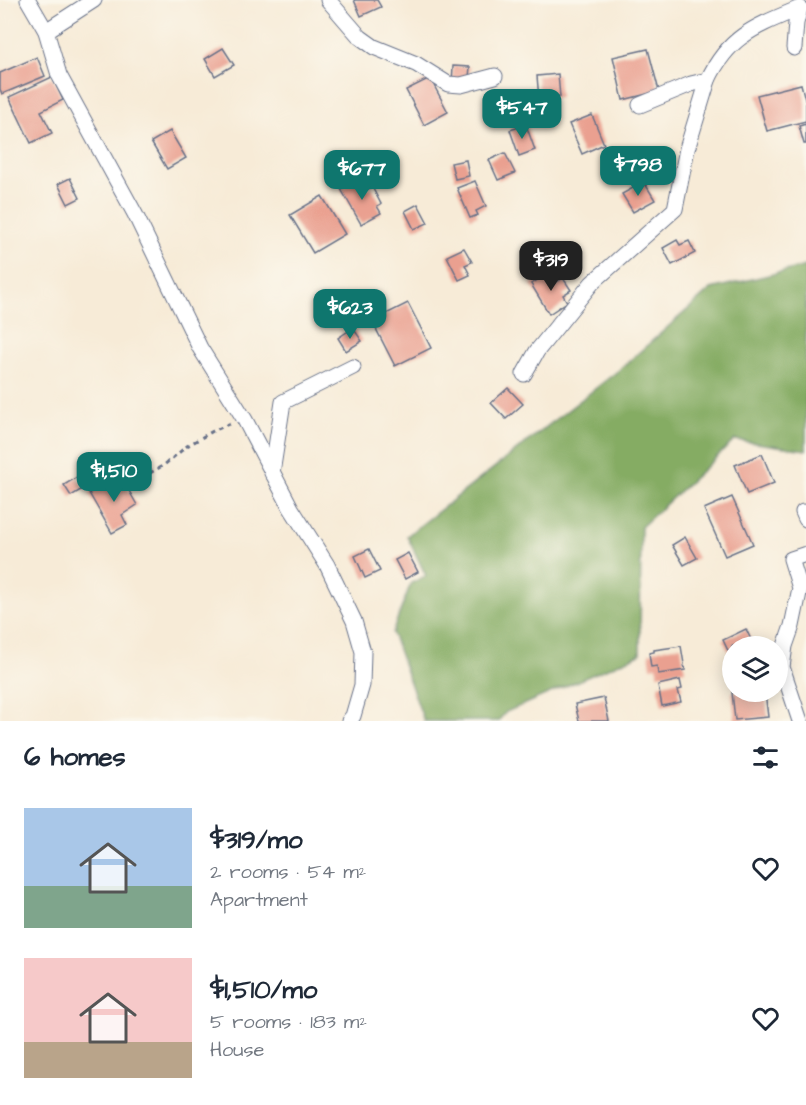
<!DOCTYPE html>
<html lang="en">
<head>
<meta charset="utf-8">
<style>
	body { margin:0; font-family:"Architects Daughter",sans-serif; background:#f6f6f7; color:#1f2937; height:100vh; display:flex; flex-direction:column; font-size:22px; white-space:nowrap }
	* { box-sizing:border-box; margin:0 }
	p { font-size:20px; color:#747a83 }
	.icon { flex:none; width:33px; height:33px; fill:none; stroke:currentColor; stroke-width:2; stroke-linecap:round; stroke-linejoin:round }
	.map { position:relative; height:721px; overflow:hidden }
	.drawer { display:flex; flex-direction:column; background:#fff; flex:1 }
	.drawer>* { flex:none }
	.buttons { position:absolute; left:722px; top:636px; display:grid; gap:12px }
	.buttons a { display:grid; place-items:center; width:66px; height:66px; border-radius:50%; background:#fff; box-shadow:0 3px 15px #0003; font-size:30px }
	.price { position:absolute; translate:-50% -51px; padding:0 14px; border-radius:12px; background:#0f766e; color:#fff; font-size:20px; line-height:39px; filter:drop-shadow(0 2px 3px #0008) }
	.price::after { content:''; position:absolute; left:50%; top:36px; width:18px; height:14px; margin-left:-9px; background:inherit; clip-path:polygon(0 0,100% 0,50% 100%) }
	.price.active { background:#222; color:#fff }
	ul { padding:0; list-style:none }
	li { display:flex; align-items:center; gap:18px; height:150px; padding:0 24px }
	li span { display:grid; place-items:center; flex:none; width:168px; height:120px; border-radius:0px; color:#555 }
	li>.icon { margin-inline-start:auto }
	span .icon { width:72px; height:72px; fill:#fffc; stroke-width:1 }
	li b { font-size:26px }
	h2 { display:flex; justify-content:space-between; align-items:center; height:72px; padding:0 24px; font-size:26px }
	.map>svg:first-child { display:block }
	.forest { fill:#85ac63; stroke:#506e60; stroke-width:1.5 }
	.building { fill:#eaa090 }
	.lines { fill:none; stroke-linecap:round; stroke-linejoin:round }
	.street-casing { stroke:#687188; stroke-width:17 }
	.path { stroke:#687188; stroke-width:3; stroke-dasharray:4.5 4.5; stroke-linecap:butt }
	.street { stroke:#fff; stroke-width:15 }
</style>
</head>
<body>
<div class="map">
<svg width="806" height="721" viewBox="0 0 806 721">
	<rect width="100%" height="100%" fill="#fbf7ec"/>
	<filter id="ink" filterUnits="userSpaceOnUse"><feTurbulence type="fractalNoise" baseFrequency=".0167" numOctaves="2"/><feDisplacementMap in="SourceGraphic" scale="12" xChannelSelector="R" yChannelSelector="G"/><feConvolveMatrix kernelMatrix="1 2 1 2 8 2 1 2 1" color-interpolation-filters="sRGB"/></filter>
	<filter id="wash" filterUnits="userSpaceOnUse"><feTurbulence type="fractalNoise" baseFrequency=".008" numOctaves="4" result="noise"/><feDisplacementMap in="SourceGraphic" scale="24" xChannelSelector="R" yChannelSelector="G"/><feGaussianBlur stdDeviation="1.35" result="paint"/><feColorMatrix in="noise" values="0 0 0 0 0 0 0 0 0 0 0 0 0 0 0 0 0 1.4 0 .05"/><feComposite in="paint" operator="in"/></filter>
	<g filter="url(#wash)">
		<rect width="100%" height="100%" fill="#f7ebd7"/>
		<path class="forest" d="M 806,266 L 806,450 L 735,440 L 641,527 L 640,654 L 506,712 L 498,721 L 424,721 L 392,633 L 411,583 L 426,576 L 407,536 L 619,370 L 711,289 Z"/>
		<g id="blocks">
			<g class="building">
				<path d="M 354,0 L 377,0 L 381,7 L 361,16 Z"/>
				<path d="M 223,48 L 234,65 L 215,76 L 205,59 Z"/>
				<path d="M 648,49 L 659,91 L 623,100 L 613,57 Z"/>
				<path d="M 37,57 L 45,76 L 2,94 L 0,89 L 0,73 Z"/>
				<path d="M 453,66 L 470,67 L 469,77 L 452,83 Z"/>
				<path d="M 558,74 L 560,97 L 539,99 L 537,76 Z"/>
				<path d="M 52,77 L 63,100 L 41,111 L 52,133 L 31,143 L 9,97 Z"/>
				<path d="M 430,78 L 448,112 L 424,125 L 406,90 Z"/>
				<path d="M 801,84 L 806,103 L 806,121 L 767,131 L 757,95 Z"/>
				<path d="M 592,115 L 604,144 L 582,154 L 569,124 Z"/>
				<path d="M 806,124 L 806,144 L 804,144 L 799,126 Z"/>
				<path d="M 526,125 L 535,150 L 519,156 L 510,130 Z"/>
				<path d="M 170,131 L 186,158 L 167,169 L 151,142 Z"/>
				<path d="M 505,153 L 515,173 L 498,180 L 489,160 Z"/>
				<path d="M 466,160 L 469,176 L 455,179 L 451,163 Z"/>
				<path d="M 70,178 L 80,198 L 68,204 L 58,184 Z"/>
				<path d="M 361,178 L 368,189 L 372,187 L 381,204 L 377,206 L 381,213 L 361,224 L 341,189 Z"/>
				<path d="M 475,181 L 486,206 L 476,211 L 478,215 L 470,218 L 457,188 Z"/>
				<path d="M 644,182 L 655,200 L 633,212 L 622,194 Z"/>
				<path d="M 322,196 L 345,234 L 313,253 L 290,215 Z"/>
				<path d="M 418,204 L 428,223 L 414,229 L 405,211 Z"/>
				<path d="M 677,240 L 680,245 L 689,241 L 695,253 L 672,265 L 663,248 Z"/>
				<path d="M 464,248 L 472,262 L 465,265 L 470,275 L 459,280 L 447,256 Z"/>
				<path d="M 548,273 L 555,283 L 563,278 L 571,290 L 563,295 L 567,302 L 549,314 L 531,284 Z"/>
				<path d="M 408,303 L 431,348 L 395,366 L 372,321 Z"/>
				<path d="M 353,328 L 362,341 L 346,351 L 338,338 Z"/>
				<path d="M 508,388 L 523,404 L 506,419 L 491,403 Z"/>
				<path d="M 762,454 L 774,483 L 747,494 L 735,465 Z"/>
				<path d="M 120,475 L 137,505 L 122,515 L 127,525 L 112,533 L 89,493 Z"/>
				<path d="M 77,477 L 84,488 L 71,496 L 64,485 Z"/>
				<path d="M 732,497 L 753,544 L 725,556 L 704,509 Z"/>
				<path d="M 685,537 L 697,558 L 684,565 L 672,545 Z"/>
				<path d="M 369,549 L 380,571 L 365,578 L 355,556 Z"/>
				<path d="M 408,553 L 418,572 L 405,579 L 395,560 Z"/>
				<path d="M 746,629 L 754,646 L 732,646 L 732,659 L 723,640 Z"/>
				<path d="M 681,646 L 685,670 L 658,674 L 657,666 L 651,667 L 649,653 L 654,652 L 654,650 Z"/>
				<path d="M 680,680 L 682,689 L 678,690 L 681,702 L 662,706 L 658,685 Z"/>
				<path d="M 732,692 L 765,692 L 768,717 L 735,720 Z"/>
				<path d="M 604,698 L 609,721 L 579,721 L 575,704 Z"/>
			</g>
		</g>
	</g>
	<g filter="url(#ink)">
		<use href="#blocks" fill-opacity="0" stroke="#687188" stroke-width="1.5"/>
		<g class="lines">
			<defs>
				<g id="street">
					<path d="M 28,0 L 46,31 L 59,75 L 135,214 L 200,348 L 245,420 L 291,508 L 327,565 L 354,621 L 363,652 L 362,685 L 353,716 L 349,721"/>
					<path d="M 328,0 L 360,37 L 374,47 L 416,64 L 448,84 L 461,85 L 495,76"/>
					<path d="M 46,31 L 94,0"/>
					<path d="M 640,105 L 691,84 L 708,80 C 729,35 757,26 800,8 L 796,23 L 794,48"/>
					<path d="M 524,374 L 537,351 L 592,283 L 675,209 L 687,149 L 708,80"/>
					<path d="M 272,473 L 283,402 L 353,367"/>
					<path d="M 803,512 L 806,519"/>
					<path d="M 800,721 L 782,667 L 785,646 L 792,626 L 800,588 L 791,559 L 806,554"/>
				</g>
			</defs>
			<use href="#street" class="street-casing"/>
			<path class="path" d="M 134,482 L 164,465 L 187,446 L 213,431 L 231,423"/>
			<use href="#street" class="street"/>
		</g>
	</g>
</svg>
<div class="buttons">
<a><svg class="icon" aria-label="layers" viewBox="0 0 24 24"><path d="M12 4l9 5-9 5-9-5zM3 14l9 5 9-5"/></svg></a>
</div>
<b class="price" style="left:522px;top:140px">$547</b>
<b class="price" style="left:638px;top:197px">$798</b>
<b class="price" style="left:362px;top:201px">$677</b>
<b class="price active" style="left:551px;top:292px">$319</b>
<b class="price" style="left:350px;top:340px">$623</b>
<b class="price" style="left:114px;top:503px">$1,510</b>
</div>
<section class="drawer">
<h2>6 homes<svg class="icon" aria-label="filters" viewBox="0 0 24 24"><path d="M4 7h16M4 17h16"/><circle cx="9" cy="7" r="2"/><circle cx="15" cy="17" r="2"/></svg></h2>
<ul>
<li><span style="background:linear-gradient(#a9c7e8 65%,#7fa58c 0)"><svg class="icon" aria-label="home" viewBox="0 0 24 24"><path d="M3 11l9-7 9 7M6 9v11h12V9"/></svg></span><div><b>$319/mo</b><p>2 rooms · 54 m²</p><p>Apartment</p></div><svg class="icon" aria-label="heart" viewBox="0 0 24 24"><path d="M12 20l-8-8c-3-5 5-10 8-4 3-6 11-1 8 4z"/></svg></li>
<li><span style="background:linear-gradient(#f6c9c9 70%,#b9a48a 0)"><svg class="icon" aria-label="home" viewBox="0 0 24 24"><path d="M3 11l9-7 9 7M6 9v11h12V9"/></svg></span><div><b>$1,510/mo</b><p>5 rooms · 183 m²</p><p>House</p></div><svg class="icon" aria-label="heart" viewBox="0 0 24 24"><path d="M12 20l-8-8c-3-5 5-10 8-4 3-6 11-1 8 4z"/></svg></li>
</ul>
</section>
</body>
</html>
